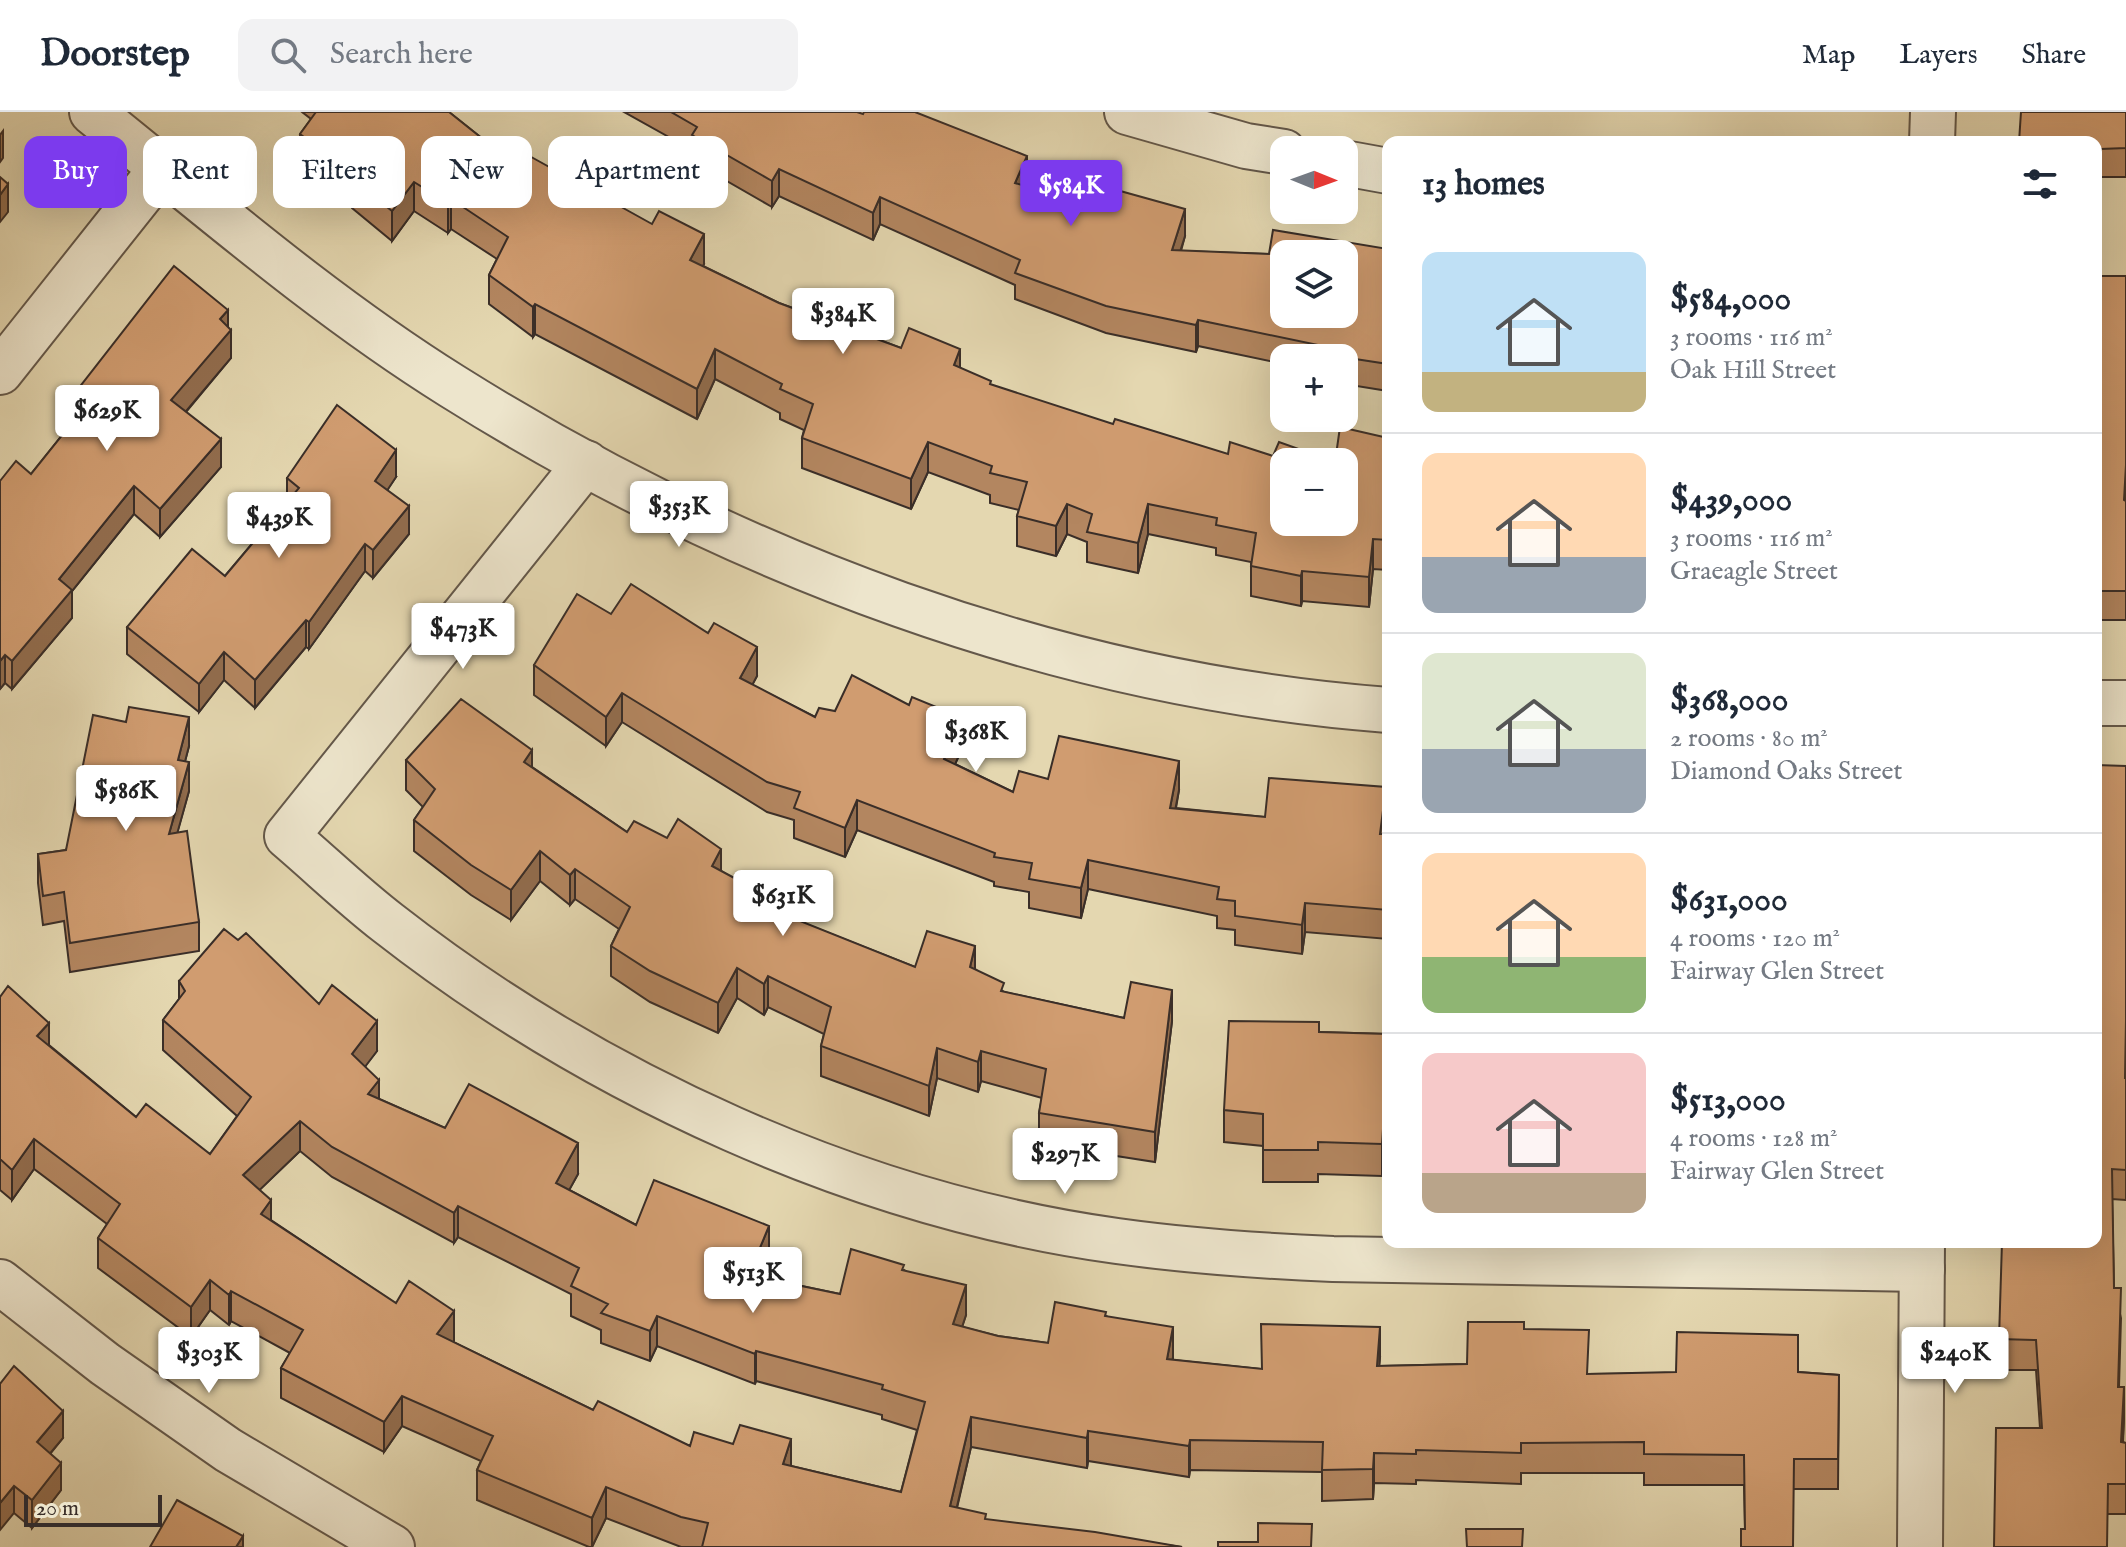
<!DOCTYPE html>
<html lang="en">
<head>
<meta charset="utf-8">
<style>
	body { margin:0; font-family:"IM FELL English",serif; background:#f2f2f3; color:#1f2937; height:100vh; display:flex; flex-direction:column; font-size:30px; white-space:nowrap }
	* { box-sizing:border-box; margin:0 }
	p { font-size:26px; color:#747a83 }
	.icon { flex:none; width:44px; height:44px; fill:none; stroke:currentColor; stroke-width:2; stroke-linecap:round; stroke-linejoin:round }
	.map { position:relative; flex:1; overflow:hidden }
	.details { position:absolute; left:1382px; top:24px; width:720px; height:1112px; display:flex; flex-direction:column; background:#fff; border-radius:16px; box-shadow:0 8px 32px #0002 }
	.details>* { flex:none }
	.guide { position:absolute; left:24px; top:24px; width:760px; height:72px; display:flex; gap:16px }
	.needle { width:52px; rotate:91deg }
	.tools { position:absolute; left:1270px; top:24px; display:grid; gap:16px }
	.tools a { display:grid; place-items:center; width:88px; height:88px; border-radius:16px; background:#fff; box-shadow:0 8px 32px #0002; font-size:40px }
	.scale { position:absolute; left:24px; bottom:20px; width:138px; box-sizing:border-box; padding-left:8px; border:4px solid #3a2e28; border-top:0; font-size:22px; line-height:28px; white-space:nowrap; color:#3a2e28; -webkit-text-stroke:6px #ede5cc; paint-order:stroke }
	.price { position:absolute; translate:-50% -68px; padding:0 18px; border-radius:8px; background:#fff; color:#222; font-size:26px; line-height:52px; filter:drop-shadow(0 2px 4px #0008) }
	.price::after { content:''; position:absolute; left:50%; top:48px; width:24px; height:18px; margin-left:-12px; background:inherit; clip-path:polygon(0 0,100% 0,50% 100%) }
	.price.current { background:#7c3aed; color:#fff }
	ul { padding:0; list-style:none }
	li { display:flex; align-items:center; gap:24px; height:200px; padding:0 40px }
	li+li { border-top:2px solid #e0e1e3 }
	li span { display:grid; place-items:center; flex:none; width:224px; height:160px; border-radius:16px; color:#555 }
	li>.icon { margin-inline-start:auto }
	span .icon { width:96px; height:96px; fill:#fffc; stroke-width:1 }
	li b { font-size:34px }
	h2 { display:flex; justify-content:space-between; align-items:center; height:96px; padding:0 40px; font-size:34px }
	.tag { padding:0 28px; border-radius:16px; background:#fff; box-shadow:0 8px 32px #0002; font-size:28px; line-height:72px }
	.tag.current { background:#7c3aed; color:#fff }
	header { display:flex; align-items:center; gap:48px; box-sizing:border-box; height:112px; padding:0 40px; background:#fff; border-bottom:2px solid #e0e1e3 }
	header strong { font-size:38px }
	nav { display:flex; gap:44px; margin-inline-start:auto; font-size:28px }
	.search { width:560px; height:72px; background:#f2f2f3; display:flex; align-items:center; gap:20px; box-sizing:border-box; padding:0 28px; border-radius:16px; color:#747a83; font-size:30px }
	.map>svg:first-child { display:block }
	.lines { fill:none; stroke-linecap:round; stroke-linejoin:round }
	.minor-casing { stroke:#64584a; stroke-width:48 }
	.minor { stroke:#ede5cc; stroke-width:44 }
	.wall { fill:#b38660; stroke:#3a2e28; stroke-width:2; fill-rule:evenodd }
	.shaded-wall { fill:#926d4e; stroke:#3a2e28; stroke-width:2 }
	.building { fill:#d09c70; stroke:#3a2e28; stroke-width:2; fill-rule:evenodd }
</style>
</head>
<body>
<header>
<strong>Doorstep</strong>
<div class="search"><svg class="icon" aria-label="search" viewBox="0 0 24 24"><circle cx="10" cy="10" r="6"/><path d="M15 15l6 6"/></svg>Search here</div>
<nav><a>Map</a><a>Layers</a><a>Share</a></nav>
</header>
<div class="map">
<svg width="2126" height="1435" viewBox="0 0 2126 1435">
	<rect width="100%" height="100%" fill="#e4d7b0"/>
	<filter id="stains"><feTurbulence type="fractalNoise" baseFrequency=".0025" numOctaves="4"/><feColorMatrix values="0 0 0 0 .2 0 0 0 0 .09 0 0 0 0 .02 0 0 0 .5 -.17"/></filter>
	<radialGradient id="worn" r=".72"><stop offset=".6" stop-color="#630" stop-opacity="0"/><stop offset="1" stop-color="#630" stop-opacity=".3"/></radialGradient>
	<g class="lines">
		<defs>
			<g id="minor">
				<path d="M 92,0 C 209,94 324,194 452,274 C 732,450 1056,573 1388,598"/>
				<path d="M 1127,0 L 1246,34 L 1284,40"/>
				<path d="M 1932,30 L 1933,0"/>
				<path d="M 1344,51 L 1388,59"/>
				<path d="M 0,260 L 162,56"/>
				<path d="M 586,351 L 287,724 C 321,753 353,784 388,811 C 594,972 857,1093 1117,1129 C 1189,1139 1261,1144 1333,1147 L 1922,1157"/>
				<path d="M 2096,591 L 2126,591"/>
				<path d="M 0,1170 L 105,1252 L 228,1338 L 392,1435"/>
				<path d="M 1920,1435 L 1922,1130"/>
			</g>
		</defs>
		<use href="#minor" class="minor-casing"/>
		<use href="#minor" class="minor"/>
	</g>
	<g class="wall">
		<path d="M 302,0 L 449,0 L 508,47 L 704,152 L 703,154 L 779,191 L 901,236 L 960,256 L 991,273 L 1284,410 L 1388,326 L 1388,458 L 1373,457 L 1369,495 L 1302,489 L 1301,494 L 1251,484 L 1251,450 L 1216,443 L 1216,436 L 1148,422 L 1138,461 L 1087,450 L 1087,430 L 1067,422 L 1056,444 L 1017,434 L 1017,404 L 1019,398 L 990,391 L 990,383 L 928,360 L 911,397 L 802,356 L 802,326 L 804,318 L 780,307 L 780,301 L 715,267 L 697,307 L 535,222 L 533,225 L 489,192 L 489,163 L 497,147 L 451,117 L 448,121 L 414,99 L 392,129 L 352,96 L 352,91 L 300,52 L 300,22 L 311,7 Z"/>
		<path d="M 624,0 L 857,0 L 1027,70 L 1026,74 L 1185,124 L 1181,139 L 1269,142 L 1388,137 L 1388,279 L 1344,272 L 1344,246 L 1284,246 L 1284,252 L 1198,234 L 1196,240 L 1106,221 L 1015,187 L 1015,173 L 880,112 L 873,128 L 779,84 L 772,95 L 692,49 L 692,38 Z"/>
		<path d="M 2126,0 L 2126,65 L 2101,65 L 2100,164 L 2126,164 L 2126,508 L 2096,508 L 2096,30 Z"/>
		<path d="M 228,215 L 231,246 L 186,300 L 221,355 L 160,425 L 134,402 L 72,479 L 72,506 L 12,577 L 5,571 L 0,577 L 31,362 L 75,307 L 75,281 Z"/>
		<path d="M 396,365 L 387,378 L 409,422 L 373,466 L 365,459 L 309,537 L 306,535 L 255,596 L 224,568 L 199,600 L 127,542 L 127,515 L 225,464 L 287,390 L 287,366 Z"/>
		<path d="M 611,502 L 708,521 L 757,564 L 752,573 L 815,605 L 963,635 L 955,652 L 1013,680 L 1048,667 L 1179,678 L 1176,696 L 1265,705 L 1386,705 L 1384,722 L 1388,722 L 1388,827 L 1305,820 L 1302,842 L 1235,833 L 1235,818 L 1217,816 L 1217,804 L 1088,777 L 1081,806 L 1029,796 L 1029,780 L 994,774 L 994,770 L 857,718 L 845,745 L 794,726 L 794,708 L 767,700 L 622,610 L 606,634 L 534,583 L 534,553 Z"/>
		<path d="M 126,610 L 189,634 L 185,649 L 189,679 L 177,721 L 199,810 L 199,839 L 70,860 L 64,809 L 43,813 L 38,771 L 38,742 L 66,738 Z"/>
		<path d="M 406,648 L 532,655 L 627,720 L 721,759 L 803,811 L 915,855 L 975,857 L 1004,880 L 1124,906 L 1172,909 L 1155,1050 L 1039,1032 L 1039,1001 L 1042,986 L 981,969 L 978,980 L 937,966 L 929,1004 L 821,964 L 821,934 L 824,922 L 768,895 L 764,903 L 737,886 L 718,921 L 650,890 L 611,864 L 611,834 L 619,817 L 575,787 L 570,793 L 540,769 L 511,808 L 471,783 L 414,739 L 414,708 L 423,695 L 406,678 Z"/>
		<path d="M 2126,654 L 2126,1088 L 2112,1087 L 2114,1176 L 2121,1206 L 2119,1275 L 2124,1306 L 2123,1330 L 2126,1331 L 2126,1402 L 2108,1402 L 2040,1316 L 2036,1258 L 1999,1258 L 1999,1227 L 2096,1130 Z"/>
		<path d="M 179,869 L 319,892 L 377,939 L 365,954 L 379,987 L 445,1016 L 578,1062 L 569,1078 L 636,1113 L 769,1144 L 764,1155 L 792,1172 L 840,1182 L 904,1158 L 966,1203 L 962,1215 L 998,1224 L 1048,1231 L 1106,1204 L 1173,1245 L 1173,1248 L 1261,1257 L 1380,1245 L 1379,1254 L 1467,1252 L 1524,1217 L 1588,1262 L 1798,1260 L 1839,1263 L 1838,1377 L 1794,1377 L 1745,1417 L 1744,1373 L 1644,1373 L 1644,1361 L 1521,1361 L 1521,1372 L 1416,1368 L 1416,1372 L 1374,1371 L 1373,1387 L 1322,1389 L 1322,1360 L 1190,1358 L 1189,1365 L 1088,1349 L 1087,1356 L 971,1335 L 957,1396 L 986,1408 L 1182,1435 L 681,1435 L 606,1406 L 592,1435 L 589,1435 L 477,1388 L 477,1358 L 481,1349 L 402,1314 L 384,1340 L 281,1286 L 281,1256 L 290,1241 L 231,1209 L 229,1213 L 210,1198 L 191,1225 L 98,1156 L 98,1126 L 107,1112 L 34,1057 L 12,1088 L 0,1078 L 0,885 L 49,933 L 136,1005 L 210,1042 L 237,1004 L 163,938 L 163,908 L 179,887 ZM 300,1039 L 332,1065 L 454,1131 L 458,1125 L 571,1182 L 571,1204 L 601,1218 L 601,1231 L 650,1249 L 657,1234 L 755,1272 L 756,1269 L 882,1303 L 882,1307 L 917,1318 L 901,1380 L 791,1354 L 690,1334 L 593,1298 L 453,1230 L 271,1108 L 259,1078 Z"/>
		<path d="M 1319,920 L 1388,922 L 1388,1020 L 1385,1020 L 1382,1064 L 1318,1062 L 1318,1070 L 1263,1070 L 1263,1034 L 1224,1030 L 1224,998 Z"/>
		<path d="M 0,1272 L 63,1326 L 50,1342 L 61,1378 L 32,1416 L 14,1401 Z"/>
	</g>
	<g class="shaded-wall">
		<path d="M 3,19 L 3,46 L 0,50 L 0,23 Z"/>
		<path d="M 1027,44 L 1027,70 L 1015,97 L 1015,71 Z"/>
		<path d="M 779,57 L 779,84 L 772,95 L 772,69 Z"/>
		<path d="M 414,70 L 414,99 L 392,129 L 392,99 Z"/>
		<path d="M 8,72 L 8,100 L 0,110 L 0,83 Z"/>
		<path d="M 880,85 L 880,112 L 873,128 L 873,101 Z"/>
		<path d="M 451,87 L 451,117 L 448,121 L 448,91 Z"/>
		<path d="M 1185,97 L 1185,124 L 1172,165 L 1172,138 Z"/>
		<path d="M 704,122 L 704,152 L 690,177 L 690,148 Z"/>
		<path d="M 535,192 L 535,222 L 533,225 L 533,195 Z"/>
		<path d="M 228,198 L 228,221 L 231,218 L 231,246 L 171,317 L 171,288 L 220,207 Z"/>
		<path d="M 1198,208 L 1198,234 L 1196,240 L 1196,213 Z"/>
		<path d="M 715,237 L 715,267 L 697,307 L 697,277 Z"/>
		<path d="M 960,237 L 960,267 L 954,253 Z"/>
		<path d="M 221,327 L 221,355 L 160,425 L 160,397 Z"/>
		<path d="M 928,330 L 928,360 L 911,397 L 911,367 Z"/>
		<path d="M 396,338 L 396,365 L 375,397 L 375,369 Z"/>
		<path d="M 134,374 L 134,402 L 72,479 L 72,506 L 12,577 L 12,549 L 59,467 Z"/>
		<path d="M 1067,392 L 1067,422 L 1056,444 L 1056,414 Z"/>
		<path d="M 1148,392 L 1148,422 L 1138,461 L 1138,431 Z"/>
		<path d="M 409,394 L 409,422 L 373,466 L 373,438 Z"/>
		<path d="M 1373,427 L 1373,457 L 1369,495 L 1369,465 Z"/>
		<path d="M 365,432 L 365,459 L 309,537 L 309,510 Z"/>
		<path d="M 1302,459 L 1302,489 L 1301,494 L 1301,464 Z"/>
		<path d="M 306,508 L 306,535 L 255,596 L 255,568 Z"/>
		<path d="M 757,535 L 757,564 L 740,596 L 740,566 Z"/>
		<path d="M 224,540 L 224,568 L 199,600 L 199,572 Z"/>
		<path d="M 5,543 L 5,571 L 0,577 L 0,549 Z"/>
		<path d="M 622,581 L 622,610 L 606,634 L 606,605 Z"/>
		<path d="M 189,605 L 189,634 L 178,677 L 178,648 Z"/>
		<path d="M 963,606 L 963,635 L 944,676 L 944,647 Z"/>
		<path d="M 532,638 L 532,668 L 524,650 Z"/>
		<path d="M 1179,649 L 1179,678 L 1170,725 L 1170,696 Z"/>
		<path d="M 189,650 L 189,679 L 169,751 L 169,722 Z"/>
		<path d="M 1386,675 L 1386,705 L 1380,751 L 1380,722 Z"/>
		<path d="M 857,688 L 857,718 L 845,745 L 845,716 Z"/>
		<path d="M 721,737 L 721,767 L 712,754 Z"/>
		<path d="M 540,739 L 540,769 L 511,808 L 511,778 Z"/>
		<path d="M 1088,748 L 1088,777 L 1081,806 L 1081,776 Z"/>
		<path d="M 575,757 L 575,787 L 570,793 L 570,763 Z"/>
		<path d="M 1305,791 L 1305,820 L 1302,842 L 1302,813 Z"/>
		<path d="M 975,834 L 975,865 L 970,855 Z"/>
		<path d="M 737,856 L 737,886 L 718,921 L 718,891 Z"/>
		<path d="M 768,864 L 768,895 L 764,903 L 764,872 Z"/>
		<path d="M 1172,878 L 1172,909 L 1155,1050 L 1155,1020 Z"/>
		<path d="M 377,909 L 377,939 L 352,972 L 352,942 Z"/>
		<path d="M 49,911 L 49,941 L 37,924 Z"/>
		<path d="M 937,936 L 937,966 L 929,1004 L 929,974 Z"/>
		<path d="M 981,939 L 981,969 L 978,980 L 978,950 Z"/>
		<path d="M 379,968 L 379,998 L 368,982 Z"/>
		<path d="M 1385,987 L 1385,1020 L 1382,1064 L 1382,1032 Z"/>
		<path d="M 300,1009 L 300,1039 L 243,1094 L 243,1063 Z"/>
		<path d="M 34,1027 L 34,1057 L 12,1088 L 12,1058 Z"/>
		<path d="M 578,1031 L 578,1062 L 556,1102 L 556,1071 Z"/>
		<path d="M 271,1088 L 271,1118 L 261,1102 Z"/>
		<path d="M 458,1094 L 458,1125 L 454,1131 L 454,1101 Z"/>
		<path d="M 769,1114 L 769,1144 L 754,1180 L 754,1150 Z"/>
		<path d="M 210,1168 L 210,1198 L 191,1225 L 191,1195 Z"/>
		<path d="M 966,1173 L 966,1203 L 953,1242 L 953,1212 Z"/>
		<path d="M 231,1179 L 231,1209 L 229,1213 L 229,1183 Z"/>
		<path d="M 454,1199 L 454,1229 L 437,1253 L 437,1222 Z"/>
		<path d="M 657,1204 L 657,1234 L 650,1249 L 650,1219 Z"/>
		<path d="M 1173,1215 L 1173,1245 L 1167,1278 L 1167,1247 Z"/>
		<path d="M 1380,1215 L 1380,1245 L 1377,1284 L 1377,1254 Z"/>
		<path d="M 756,1239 L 756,1269 L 755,1272 L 755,1242 Z"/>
		<path d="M 2124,1275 L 2124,1306 L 2121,1360 L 2121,1330 Z"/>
		<path d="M 402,1284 L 402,1314 L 384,1340 L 384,1310 Z"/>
		<path d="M 63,1299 L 63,1326 L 37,1357 L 37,1330 Z"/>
		<path d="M 971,1305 L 971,1335 L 950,1424 L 950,1394 Z"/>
		<path d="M 1088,1319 L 1088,1349 L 1087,1356 L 1087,1326 Z"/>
		<path d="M 791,1327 L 791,1358 L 783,1352 Z"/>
		<path d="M 1190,1328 L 1190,1358 L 1189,1365 L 1189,1334 Z"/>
		<path d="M 1374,1341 L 1374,1371 L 1373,1387 L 1373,1357 Z"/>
		<path d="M 61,1351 L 61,1378 L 32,1416 L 32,1388 Z"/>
		<path d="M 14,1374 L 14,1401 L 0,1418 L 0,1391 Z"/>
		<path d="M 606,1375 L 606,1406 L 592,1435 L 592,1406 Z"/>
		<path d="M 243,1424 L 243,1435 L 236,1435 Z"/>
	</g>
	<g class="building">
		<path d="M 316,0 L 449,0 L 508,47 L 515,36 L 652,112 L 659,99 L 704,122 L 690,148 L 779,191 L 901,236 L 909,216 L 960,237 L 954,253 L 991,269 L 990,272 L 1113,312 L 1115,307 L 1228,342 L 1230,330 L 1273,344 L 1279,330 L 1335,350 L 1284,350 L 1284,410 L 1344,410 L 1344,350 L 1335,350 L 1340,315 L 1388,326 L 1384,341 L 1388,342 L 1388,428 L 1373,427 L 1369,465 L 1302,459 L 1301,464 L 1251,454 L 1256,421 L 1216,413 L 1217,406 L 1148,392 L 1138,431 L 1087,420 L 1092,402 L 1067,392 L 1056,414 L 1017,404 L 1027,370 L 990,361 L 992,354 L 928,330 L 911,367 L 802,326 L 813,292 L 780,277 L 782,272 L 715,237 L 697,277 L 535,192 L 533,195 L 489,163 L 508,125 L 451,87 L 448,91 L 414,70 L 392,99 L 352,66 L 354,63 L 300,22 Z"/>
		<path d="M 671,0 L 857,0 L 863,2 L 864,0 L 915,0 L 1027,44 L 1015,71 L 1088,93 L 1095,72 L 1185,97 L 1172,138 L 1269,142 L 1273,118 L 1388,137 L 1388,252 L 1316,241 L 1318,233 L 1198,208 L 1196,213 L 1106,194 L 1015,161 L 1020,148 L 880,85 L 873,101 L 779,57 L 772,69 L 692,23 L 697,15 ZM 1284,142 L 1344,142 L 1344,202 L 1284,202 Z"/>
		<path d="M 2021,0 L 2126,0 L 2126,36 L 2101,37 L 2100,164 L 2126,164 L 2126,353 L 2124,388 L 2126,389 L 2126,479 L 2096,479 L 2096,30 L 2019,30 Z"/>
		<path d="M 0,65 L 8,72 L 0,83 Z"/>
		<path d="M 174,154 L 228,198 L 220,207 L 231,218 L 171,288 L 221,327 L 160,397 L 134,374 L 59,467 L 72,478 L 12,549 L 5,543 L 0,549 L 0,369 L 16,349 L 31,362 L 87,292 L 75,281 Z"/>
		<path d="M 337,293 L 396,338 L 375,369 L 409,394 L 373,438 L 365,432 L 309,510 L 306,508 L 255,568 L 224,540 L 199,572 L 127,515 L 192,437 L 225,464 L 299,376 L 287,366 Z"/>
		<path d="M 631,472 L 708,521 L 714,511 L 757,535 L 740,566 L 815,605 L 819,596 L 835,599 L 852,563 L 909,593 L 912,585 L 963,606 L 944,647 L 1013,680 L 1019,659 L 1048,667 L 1059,624 L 1179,649 L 1170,696 L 1265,705 L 1269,666 L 1386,675 L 1380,722 L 1388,722 L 1388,798 L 1305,791 L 1302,813 L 1235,804 L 1235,789 L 1217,787 L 1219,775 L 1088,748 L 1081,776 L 1029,767 L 1032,751 L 994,745 L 995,741 L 857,688 L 845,716 L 794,696 L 800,680 L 767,670 L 622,581 L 606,605 L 534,553 L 577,482 L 611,502 Z"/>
		<path d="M 461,587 L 532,638 L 524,650 L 627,720 L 634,709 L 667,726 L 678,707 L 721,737 L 712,754 L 803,803 L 800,809 L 915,855 L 927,819 L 975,834 L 970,855 L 1004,871 L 1001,879 L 1124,906 L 1131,870 L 1172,878 L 1155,1020 L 1039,1001 L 1046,957 L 981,939 L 978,950 L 937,936 L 929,974 L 821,934 L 831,895 L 768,864 L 764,872 L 737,856 L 718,891 L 650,859 L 611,834 L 630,795 L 575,757 L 570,763 L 540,739 L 511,778 L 471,753 L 414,708 L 435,677 L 406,648 Z"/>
		<path d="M 129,595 L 189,605 L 178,648 L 189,650 L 169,722 L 187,719 L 199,810 L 70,831 L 64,780 L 43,784 L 38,742 L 66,738 L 93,603 L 126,610 Z"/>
		<path d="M 2096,653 L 2126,654 L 2126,909 L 2125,966 L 2126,966 L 2126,1058 L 2112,1057 L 2114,1176 L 2121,1176 L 2118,1275 L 2124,1275 L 2121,1330 L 2126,1331 L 2126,1372 L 2108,1372 L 2107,1435 L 1994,1435 L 1996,1316 L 2042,1316 L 2036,1228 L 1999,1227 L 2002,1130 L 2096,1130 Z"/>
		<path d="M 224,817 L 238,828 L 246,821 L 319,892 L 332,873 L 377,909 L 352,942 L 379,968 L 368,982 L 445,1016 L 469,972 L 578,1031 L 556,1071 L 636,1113 L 654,1068 L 769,1114 L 754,1150 L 792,1172 L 840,1182 L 851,1137 L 904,1153 L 902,1158 L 966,1173 L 953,1212 L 998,1224 L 1048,1231 L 1055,1190 L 1106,1200 L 1105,1204 L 1173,1215 L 1167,1247 L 1262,1257 L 1261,1212 L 1380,1215 L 1377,1254 L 1467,1252 L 1468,1210 L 1524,1210 L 1524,1217 L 1589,1218 L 1587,1262 L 1676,1260 L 1677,1220 L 1798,1223 L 1798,1260 L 1839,1263 L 1838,1347 L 1794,1347 L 1793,1435 L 1741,1435 L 1741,1417 L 1745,1417 L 1744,1343 L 1644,1342 L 1644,1330 L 1521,1331 L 1521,1341 L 1416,1338 L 1416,1342 L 1374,1341 L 1373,1357 L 1322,1358 L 1323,1330 L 1190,1328 L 1189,1334 L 1088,1319 L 1087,1326 L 971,1305 L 950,1394 L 986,1402 L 985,1407 L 1095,1420 L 1182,1435 L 702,1435 L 708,1411 L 681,1405 L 606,1375 L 592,1406 L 477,1358 L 493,1324 L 402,1284 L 384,1310 L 281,1256 L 303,1218 L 231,1179 L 229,1183 L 210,1168 L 191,1195 L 98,1126 L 120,1092 L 34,1027 L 12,1058 L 0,1047 L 0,885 L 8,874 L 49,911 L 37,924 L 136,1005 L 146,992 L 210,1042 L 251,985 L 163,908 L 185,879 L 179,869 ZM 300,1009 L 332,1035 L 454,1101 L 458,1094 L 579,1156 L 571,1174 L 608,1192 L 601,1201 L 650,1219 L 657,1204 L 755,1242 L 756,1239 L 883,1273 L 882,1277 L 925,1290 L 901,1380 L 783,1352 L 791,1327 L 740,1313 L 733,1332 L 694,1320 L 690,1334 L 598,1289 L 593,1298 L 437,1222 L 454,1199 L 409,1169 L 396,1191 L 261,1102 L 271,1088 L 243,1063 Z"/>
		<path d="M 1229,909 L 1319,910 L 1319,920 L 1388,922 L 1388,988 L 1385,987 L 1382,1032 L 1318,1030 L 1318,1038 L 1263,1038 L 1263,1002 L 1224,998 Z"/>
		<path d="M 14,1254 L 63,1299 L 37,1330 L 61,1351 L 32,1388 L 14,1374 L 0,1391 L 0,1272 Z"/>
		<path d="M 177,1388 L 243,1424 L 236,1435 L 150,1435 Z"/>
		<path d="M 1258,1411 L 1312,1412 L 1311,1435 L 1218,1435 L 1218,1430 L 1258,1430 Z"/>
		<path d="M 1466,1417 L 1523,1417 L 1522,1435 L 1467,1435 Z"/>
	</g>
	<rect width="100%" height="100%" filter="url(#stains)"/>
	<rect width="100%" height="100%" fill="url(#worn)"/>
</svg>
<div class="tools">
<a><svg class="needle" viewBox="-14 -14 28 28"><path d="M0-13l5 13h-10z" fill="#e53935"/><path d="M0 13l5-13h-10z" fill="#747a83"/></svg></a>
<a><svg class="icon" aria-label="layers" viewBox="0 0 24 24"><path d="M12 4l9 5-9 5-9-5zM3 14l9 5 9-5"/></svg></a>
<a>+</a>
<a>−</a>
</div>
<div class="scale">20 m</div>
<b class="price current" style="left:1071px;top:116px">$584K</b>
<b class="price" style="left:843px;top:244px">$384K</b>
<b class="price" style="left:107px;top:341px">$629K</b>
<b class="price" style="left:679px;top:437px">$353K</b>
<b class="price" style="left:279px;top:448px">$439K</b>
<b class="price" style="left:463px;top:559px">$473K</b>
<b class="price" style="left:976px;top:662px">$368K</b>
<b class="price" style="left:126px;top:721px">$586K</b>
<b class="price" style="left:783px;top:826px">$631K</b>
<b class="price" style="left:1065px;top:1084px">$297K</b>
<b class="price" style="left:753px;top:1203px">$513K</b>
<b class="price" style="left:209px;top:1283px">$303K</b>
<b class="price" style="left:1955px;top:1283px">$240K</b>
<div class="guide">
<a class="tag current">Buy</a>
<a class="tag">Rent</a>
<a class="tag">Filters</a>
<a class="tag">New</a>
<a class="tag">Apartment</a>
</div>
<section class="details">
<h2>13 homes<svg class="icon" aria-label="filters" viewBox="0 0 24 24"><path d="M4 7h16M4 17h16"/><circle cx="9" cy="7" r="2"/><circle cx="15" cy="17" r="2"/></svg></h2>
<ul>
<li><span style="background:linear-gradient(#bfe0f5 75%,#c2b280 0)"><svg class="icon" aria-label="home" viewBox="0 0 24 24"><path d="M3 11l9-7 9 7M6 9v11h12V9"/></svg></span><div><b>$584,000</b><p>3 rooms · 116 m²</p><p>Oak Hill Street</p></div></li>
<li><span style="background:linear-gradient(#ffd9b3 65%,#9aa5b1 0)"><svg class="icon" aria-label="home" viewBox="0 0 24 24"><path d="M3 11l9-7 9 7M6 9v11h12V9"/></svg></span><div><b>$439,000</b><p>3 rooms · 116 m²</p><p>Graeagle Street</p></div></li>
<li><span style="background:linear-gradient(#dfe7d0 60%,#9aa5b1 0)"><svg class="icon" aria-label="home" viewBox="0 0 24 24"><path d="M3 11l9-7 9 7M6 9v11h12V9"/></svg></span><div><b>$368,000</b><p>2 rooms · 80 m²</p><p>Diamond Oaks Street</p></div></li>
<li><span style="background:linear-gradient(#ffd9b3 65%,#8fb573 0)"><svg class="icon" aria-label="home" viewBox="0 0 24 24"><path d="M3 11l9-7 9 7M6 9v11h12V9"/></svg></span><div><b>$631,000</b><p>4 rooms · 120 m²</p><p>Fairway Glen Street</p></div></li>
<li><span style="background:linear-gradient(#f6c9c9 75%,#b9a48a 0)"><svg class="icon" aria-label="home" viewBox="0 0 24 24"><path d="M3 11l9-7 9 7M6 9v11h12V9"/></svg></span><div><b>$513,000</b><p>4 rooms · 128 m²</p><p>Fairway Glen Street</p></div></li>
</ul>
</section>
</div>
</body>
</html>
